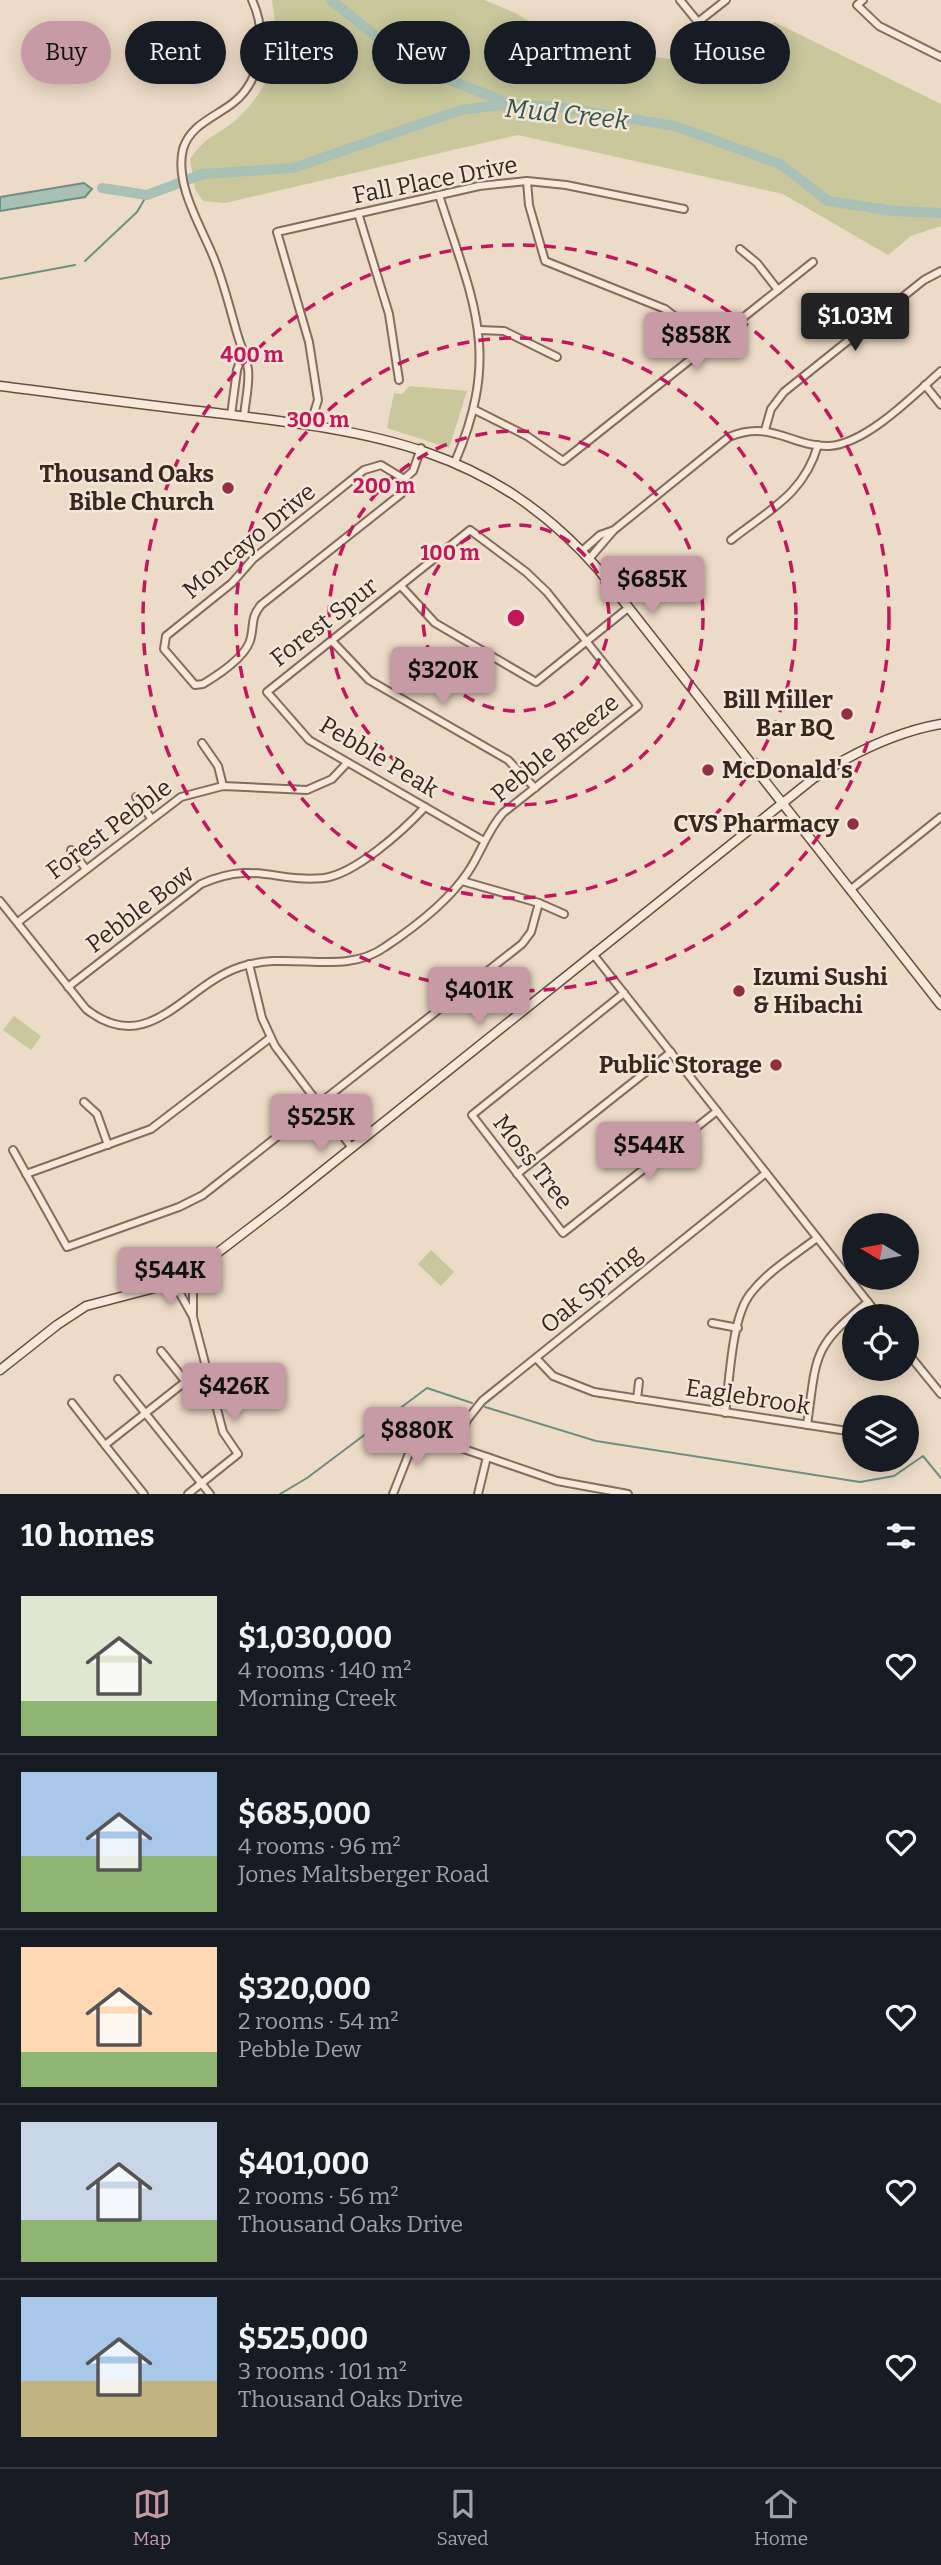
<!DOCTYPE html>
<html lang="en">
<head>
<meta charset="utf-8">
<style>
	body { margin:0; font-family:Bitter,serif; background:#20242c; color:#f1f3f6; height:100vh; display:flex; flex-direction:column; font-size:26px; white-space:nowrap }
	* { box-sizing:border-box; margin:0 }
	p { font-size:23px; color:#9ea1a6 }
	.icon { flex:none; width:38px; height:38px; fill:none; stroke:currentColor; stroke-width:2; stroke-linecap:round; stroke-linejoin:round }
	.map { position:relative; height:1494px; overflow:hidden }
	.side { display:flex; flex-direction:column; background:#171b24; flex:1 }
	.side>* { flex:none }
	.hud { position:absolute; left:21px; top:21px; width:900px; height:63px; display:flex; gap:14px }
	.needle { width:46px; rotate:280deg }
	.fabs { position:absolute; left:842px; top:1213px; display:grid; gap:14px }
	.fabs a { display:grid; place-items:center; width:77px; height:77px; border-radius:50%; background:#171b24; box-shadow:0 4px 18px #0003; font-size:35px }
	.price { position:absolute; translate:-50% -60px; padding:0 16px; border-radius:7px; background:#c69ba5; color:#111; font-size:23px; line-height:46px; filter:drop-shadow(0 2px 4px #0008) }
	.price::after { content:''; position:absolute; left:50%; top:42px; width:21px; height:16px; margin-left:-10px; background:inherit; clip-path:polygon(0 0,100% 0,50% 100%) }
	.price.active { background:#222; color:#fff }
	ul { padding:0; list-style:none }
	li { display:flex; align-items:center; gap:21px; height:175px; padding:0 21px }
	li+li { border-top:2px solid #363941 }
	li span { display:grid; place-items:center; flex:none; width:196px; height:140px; border-radius:0px; color:#555 }
	li>.icon { margin-inline-start:auto }
	span .icon { width:84px; height:84px; fill:#fffc; stroke-width:1 }
	li b { font-size:30px }
	h2 { display:flex; justify-content:space-between; align-items:center; height:84px; padding:0 21px; font-size:30px }
	.pill { padding:0 24px; border-radius:32px; background:#171b24; box-shadow:0 4px 18px #0003; font-size:24px; line-height:63px }
	.pill.active { background:#c69ba5; color:#111 }
	.menu { display:flex; justify-content:space-around; align-items:center; height:98px; border-top:2px solid #363941; background:#171b24; font-size:19px; color:#9ea1a6 }
	.menu a { display:grid; justify-items:center; gap:4px }
	.menu .active { color:#c69ba5 }
	.map>svg:first-child { display:block }
	.green { fill:#c9c79b }
	.water { fill:#a8c0b5; stroke:#6f8e81; stroke-width:2 }
	.lines { fill:none; stroke-linecap:round; stroke-linejoin:round }
	.stream { stroke:#6f8e81; stroke-width:2 }
	.river { stroke:#a8c0b5; stroke-width:10 }
	.minor-casing { stroke:#866c5d; stroke-width:10 }
	.secondary-casing { stroke:#684e40; stroke-width:11 }
	.minor { stroke:#f7e9d9; stroke-width:6 }
	.secondary { stroke:#f7e9d9; stroke-width:8 }
	.ring { fill:none; stroke:#c2185b; stroke-width:3.5; stroke-dasharray:12 9 }
	.poi-dot { fill:#923041; stroke:#f4e6d6; stroke-width:2.5 }
	.labels { text-anchor:middle; stroke-width:5; stroke-linejoin:round; paint-order:stroke }
	.street-label { font-size:24px; fill:#372720; stroke:#f4e6d6 }
	.poi-label { font-size:24px; font-weight:bold; fill:#372720; stroke:#f4e6d6; text-anchor:end }
	.water-label { font-size:26px; font-style:italic; fill:#30564e; stroke:#f4e6d6 }
	.centre { fill:#c2185b; stroke:#f4e6d6; stroke-width:3.5 }
	.ring-label { font-size:21px; text-anchor:middle; font-weight:bold; fill:#c2185b; stroke:#f4e6d6; stroke-width:5; stroke-linejoin:round; paint-order:stroke }
</style>
</head>
<body>
<div class="map">
<svg width="941" height="1494" viewBox="0 0 941 1494">
	<rect width="100%" height="100%" fill="#ecdbc6"/>
	<g class="green">
		<path d="M 272,0 L 484,0 L 513,12 L 571,45 L 725,67 L 774,22 L 941,104 L 941,226 L 911,236 L 888,255 L 783,194 L 518,135 L 225,203 L 203,201 L 195,189 L 190,159 C 207,134 220,135 238,118 C 275,83 280,48 272,0 Z"/>
		<path d="M 410,386 L 467,391 L 449,448 L 387,428 L 394,393 L 402,394 Z"/>
		<path d="M 14,1016 L 41,1036 L 31,1050 L 3,1030 Z"/>
		<path d="M 431,1250 L 454,1272 L 441,1286 L 418,1264 Z"/>
	</g>
	<path class="water" d="M 84,183 L 92,189 L 85,197 L 0,211 L 0,197 Z"/>
	<g class="lines">
		<g class="stream">
			<path d="M 85,261 L 137,212 L 147,195"/>
			<path d="M 0,279 L 75,265"/>
			<path d="M 485,1407 L 596,1441 L 860,1482 L 894,1476 L 923,1456 L 941,1478"/>
			<path d="M 280,1494 L 307,1478 L 427,1388 L 472,1403"/>
		</g>
		<g class="river">
			<path d="M 331,0 L 412,65 L 508,103"/>
			<path d="M 102,188 L 147,195 L 203,174 L 293,168 L 461,110 L 510,104 L 560,107 L 675,126 L 780,164 L 828,201 L 894,211 L 941,213"/>
		</g>
		<defs>
			<g id="minor">
				<path d="M 680,0 L 698,22 L 726,0"/>
				<path d="M 863,0 L 857,5 L 879,26 L 941,57"/>
				<path d="M 527,181 L 529,205 L 545,261 L 665,309 L 686,325 L 704,348"/>
				<path d="M 439,195 C 473,302 502,352 455,462"/>
				<path d="M 358,213 L 389,314 L 399,380"/>
				<path d="M 740,249 L 757,263 L 778,290"/>
				<path d="M 479,330 L 504,331 L 557,357"/>
				<path d="M 925,385 L 941,405"/>
				<path d="M 475,410 L 527,436 L 563,461 L 813,262"/>
				<path d="M 231,415 L 237,370 L 243,353"/>
				<path d="M 244,417 C 245,402 250,383 248,369 C 246,357 240,344 237,333 C 230,309 224,284 215,261 C 203,229 174,186 183,149 C 190,125 215,117 233,103 C 263,80 267,32 252,0"/>
				<path d="M 310,426 L 318,400 L 309,342 L 277,232 L 479,186 L 527,181 L 566,185 L 684,209"/>
				<path d="M 765,430 L 771,409 L 784,392 L 924,280 L 941,271"/>
				<path d="M 404,479 L 406,486 L 401,494 L 261,605 C 251,617 254,623 251,637 C 248,656 218,675 203,684 L 195,685 L 164,649 L 166,636 L 232,583 L 253,559 L 364,470 L 381,465 L 404,479 L 413,471 L 421,448"/>
				<path d="M 731,540 C 769,510 804,494 818,445"/>
				<path d="M 582,551 L 600,535 L 614,530 L 729,437 C 771,419 791,447 829,446 C 866,444 914,395 941,371"/>
				<path d="M 589,559 L 613,531"/>
				<path d="M 401,586 L 435,623 L 536,682 L 628,608"/>
				<path d="M 332,641 L 369,680 L 508,760 L 535,788"/>
				<path d="M 202,743 L 218,766 L 223,786"/>
				<path d="M 136,797 L 151,818"/>
				<path d="M 71,850 L 86,869"/>
				<path d="M 462,881 L 539,903 L 564,914"/>
				<path d="M 850,890 L 941,817"/>
				<path d="M 0,901 L 86,1009 C 149,1059 185,985 240,967 C 291,950 343,977 385,947 C 415,927 448,902 468,872 C 481,853 487,831 503,813 L 638,706 L 547,592 L 526,572 L 470,530 L 267,692 L 309,740 L 484,841"/>
				<path d="M 18,922 L 181,797 L 223,786 L 307,790 L 332,779 L 347,763"/>
				<path d="M 593,954 L 879,1316"/>
				<path d="M 249,964 L 262,1018 L 275,1046 L 352,1148"/>
				<path d="M 68,987 L 201,884 C 255,860 275,883 324,878 C 355,874 403,831 425,807"/>
				<path d="M 624,993 L 472,1115 L 563,1233 L 717,1111"/>
				<path d="M 84,1102 L 97,1114 L 108,1145"/>
				<path d="M 13,1150 L 67,1247 L 179,1207 L 203,1195 L 522,944 L 531,932 L 539,903"/>
				<path d="M 26,1174 L 151,1129 L 270,1038"/>
				<path d="M 517,1174 L 671,1052"/>
				<path d="M 173,1281 L 192,1315"/>
				<path d="M 712,1323 L 738,1328"/>
				<path d="M 161,1351 L 202,1402"/>
				<path d="M 906,1351 L 941,1394"/>
				<path d="M 537,1359 L 553,1376 L 594,1392 L 854,1432"/>
				<path d="M 118,1379 L 210,1494"/>
				<path d="M 637,1399 L 639,1382"/>
				<path d="M 72,1403 L 105,1445"/>
				<path d="M 725,1413 C 730,1381 731,1317 751,1293 C 768,1271 795,1255 817,1238"/>
				<path d="M 392,1419 L 417,1433 L 557,1481 L 628,1494"/>
				<path d="M 807,1425 C 817,1355 811,1348 868,1302"/>
				<path d="M 456,1447 L 467,1420 L 482,1401 L 766,1173"/>
				<path d="M 144,1494 L 105,1445 L 190,1378 L 207,1371"/>
				<path d="M 188,1494 L 238,1454 L 223,1432 L 193,1317 L 193,1288 L 203,1265"/>
				<path d="M 393,1494 L 417,1433"/>
				<path d="M 478,1494 L 487,1457"/>
			</g>
			<g id="secondary">
				<path d="M 0,386 C 72,395 144,405 216,413 C 372,432 489,445 599,570 L 941,1005"/>
				<path d="M 0,1370 L 57,1325 L 86,1306 L 166,1285 L 195,1270 L 284,1202 L 814,778 C 853,753 895,732 941,724"/>
			</g>
		</defs>
		<use href="#minor" class="minor-casing"/>
		<use href="#secondary" class="secondary-casing"/>
		<use href="#minor" class="minor"/>
		<use href="#secondary" class="secondary"/>
	</g>
	<g class="ring">
		<circle cx="516" cy="618" r="93"/>
		<circle cx="516" cy="618" r="187"/>
		<circle cx="516" cy="618" r="280"/>
		<circle cx="516" cy="618" r="373"/>
	</g>
	<g class="poi-dot">
		<circle cx="228" cy="488" r="7"/>
		<circle cx="847" cy="714" r="7"/>
		<circle cx="708" cy="770" r="7"/>
		<circle cx="853" cy="824" r="7"/>
		<circle cx="739" cy="991" r="7"/>
		<circle cx="776" cy="1065" r="7"/>
	</g>
	<g class="labels">
		<g class="street-label">
			<text transform="translate(435 180) rotate(-11)" y="8">Fall Place Drive</text>
			<text transform="translate(249 541) rotate(-40)" y="8">Moncayo Drive</text>
			<text transform="translate(324 622) rotate(-38)" y="8">Forest Spur</text>
			<text transform="translate(555 748) rotate(-39)" y="8">Pebble Breeze</text>
			<text transform="translate(379 757) rotate(31)" y="8">Pebble Peak</text>
			<text transform="translate(109 829) rotate(-37)" y="8">Forest Pebble</text>
			<text transform="translate(140 909) rotate(-37)" y="8">Pebble Bow</text>
			<text transform="translate(533 1162) rotate(52)" y="8">Moss Tree</text>
			<text transform="translate(591 1289) rotate(-40)" y="8">Oak Spring</text>
			<text transform="translate(748 1397) rotate(9)" y="8">Eaglebrook</text>
		</g>
		<g class="poi-label">
			<text x="214" y="482">Thousand Oaks<tspan x="214" dy="28">Bible Church</tspan></text>
			<text x="833" y="708">Bill Miller<tspan x="833" dy="28">Bar BQ</tspan></text>
			<text x="722" y="778" text-anchor="start">McDonald's</text>
			<text x="839" y="832">CVS Pharmacy</text>
			<text x="753" y="985" text-anchor="start">Izumi Sushi<tspan x="753" dy="28">&amp; Hibachi</tspan></text>
			<text x="762" y="1073">Public Storage</text>
		</g>
		<g class="water-label">
			<text transform="translate(567 114) rotate(6)" y="9">Mud Creek</text>
		</g>
	</g>
	<circle cx="516" cy="618" r="10" class="centre"/>
	<g class="ring-label">
		<text x="252" y="362">400 m</text>
		<text x="318" y="427">300 m</text>
		<text x="384" y="493">200 m</text>
		<text x="450" y="560">100 m</text>
	</g>
</svg>
<div class="fabs">
<a><svg class="needle" viewBox="-14 -14 28 28"><path d="M0-13l5 13h-10z" fill="#e53935"/><path d="M0 13l5-13h-10z" fill="#9ea1a6"/></svg></a>
<a><svg class="icon" aria-label="locate" viewBox="0 0 24 24"><circle cx="12" cy="12" r="6"/><path d="M12 2v4M12 18v4M2 12h4M18 12h4"/></svg></a>
<a><svg class="icon" aria-label="layers" viewBox="0 0 24 24"><path d="M12 4l9 5-9 5-9-5zM3 14l9 5 9-5"/></svg></a>
</div>
<b class="price active" style="left:855px;top:353px">$1.03M</b>
<b class="price" style="left:696px;top:372px">$858K</b>
<b class="price" style="left:652px;top:616px">$685K</b>
<b class="price" style="left:443px;top:707px">$320K</b>
<b class="price" style="left:479px;top:1027px">$401K</b>
<b class="price" style="left:321px;top:1154px">$525K</b>
<b class="price" style="left:649px;top:1182px">$544K</b>
<b class="price" style="left:170px;top:1307px">$544K</b>
<b class="price" style="left:234px;top:1423px">$426K</b>
<b class="price" style="left:417px;top:1467px">$880K</b>
<div class="hud">
<a class="pill active">Buy</a>
<a class="pill">Rent</a>
<a class="pill">Filters</a>
<a class="pill">New</a>
<a class="pill">Apartment</a>
<a class="pill">House</a>
</div>
</div>
<section class="side">
<h2>10 homes<svg class="icon" aria-label="filters" viewBox="0 0 24 24"><path d="M4 7h16M4 17h16"/><circle cx="9" cy="7" r="2"/><circle cx="15" cy="17" r="2"/></svg></h2>
<ul>
<li><span style="background:linear-gradient(#dfe7d0 75%,#8fb573 0)"><svg class="icon" aria-label="home" viewBox="0 0 24 24"><path d="M3 11l9-7 9 7M6 9v11h12V9"/></svg></span><div><b>$1,030,000</b><p>4 rooms · 140 m²</p><p>Morning Creek</p></div><svg class="icon" aria-label="heart" viewBox="0 0 24 24"><path d="M12 20l-8-8c-3-5 5-10 8-4 3-6 11-1 8 4z"/></svg></li>
<li><span style="background:linear-gradient(#a9c7e8 60%,#8fb573 0)"><svg class="icon" aria-label="home" viewBox="0 0 24 24"><path d="M3 11l9-7 9 7M6 9v11h12V9"/></svg></span><div><b>$685,000</b><p>4 rooms · 96 m²</p><p>Jones Maltsberger Road</p></div><svg class="icon" aria-label="heart" viewBox="0 0 24 24"><path d="M12 20l-8-8c-3-5 5-10 8-4 3-6 11-1 8 4z"/></svg></li>
<li><span style="background:linear-gradient(#ffd9b3 75%,#8fb573 0)"><svg class="icon" aria-label="home" viewBox="0 0 24 24"><path d="M3 11l9-7 9 7M6 9v11h12V9"/></svg></span><div><b>$320,000</b><p>2 rooms · 54 m²</p><p>Pebble Dew</p></div><svg class="icon" aria-label="heart" viewBox="0 0 24 24"><path d="M12 20l-8-8c-3-5 5-10 8-4 3-6 11-1 8 4z"/></svg></li>
<li><span style="background:linear-gradient(#c9d6e8 70%,#8fb573 0)"><svg class="icon" aria-label="home" viewBox="0 0 24 24"><path d="M3 11l9-7 9 7M6 9v11h12V9"/></svg></span><div><b>$401,000</b><p>2 rooms · 56 m²</p><p>Thousand Oaks Drive</p></div><svg class="icon" aria-label="heart" viewBox="0 0 24 24"><path d="M12 20l-8-8c-3-5 5-10 8-4 3-6 11-1 8 4z"/></svg></li>
<li><span style="background:linear-gradient(#a9c7e8 60%,#c2b280 0)"><svg class="icon" aria-label="home" viewBox="0 0 24 24"><path d="M3 11l9-7 9 7M6 9v11h12V9"/></svg></span><div><b>$525,000</b><p>3 rooms · 101 m²</p><p>Thousand Oaks Drive</p></div><svg class="icon" aria-label="heart" viewBox="0 0 24 24"><path d="M12 20l-8-8c-3-5 5-10 8-4 3-6 11-1 8 4z"/></svg></li>
</ul>
</section>
<nav class="menu">
<a class="active"><svg class="icon" aria-label="map" viewBox="0 0 24 24"><path d="M3 6l6-2 6 2 6-2v14l-6 2-6-2-6 2zM9 4v14M15 6v14"/></svg>Map</a>
<a><svg class="icon" aria-label="saved" viewBox="0 0 24 24"><path d="M7 4h10v16l-5-4-5 4z"/></svg>Saved</a>
<a><svg class="icon" aria-label="home" viewBox="0 0 24 24"><path d="M3 11l9-7 9 7M6 9v11h12V9"/></svg>Home</a>
</nav>
</body>
</html>
